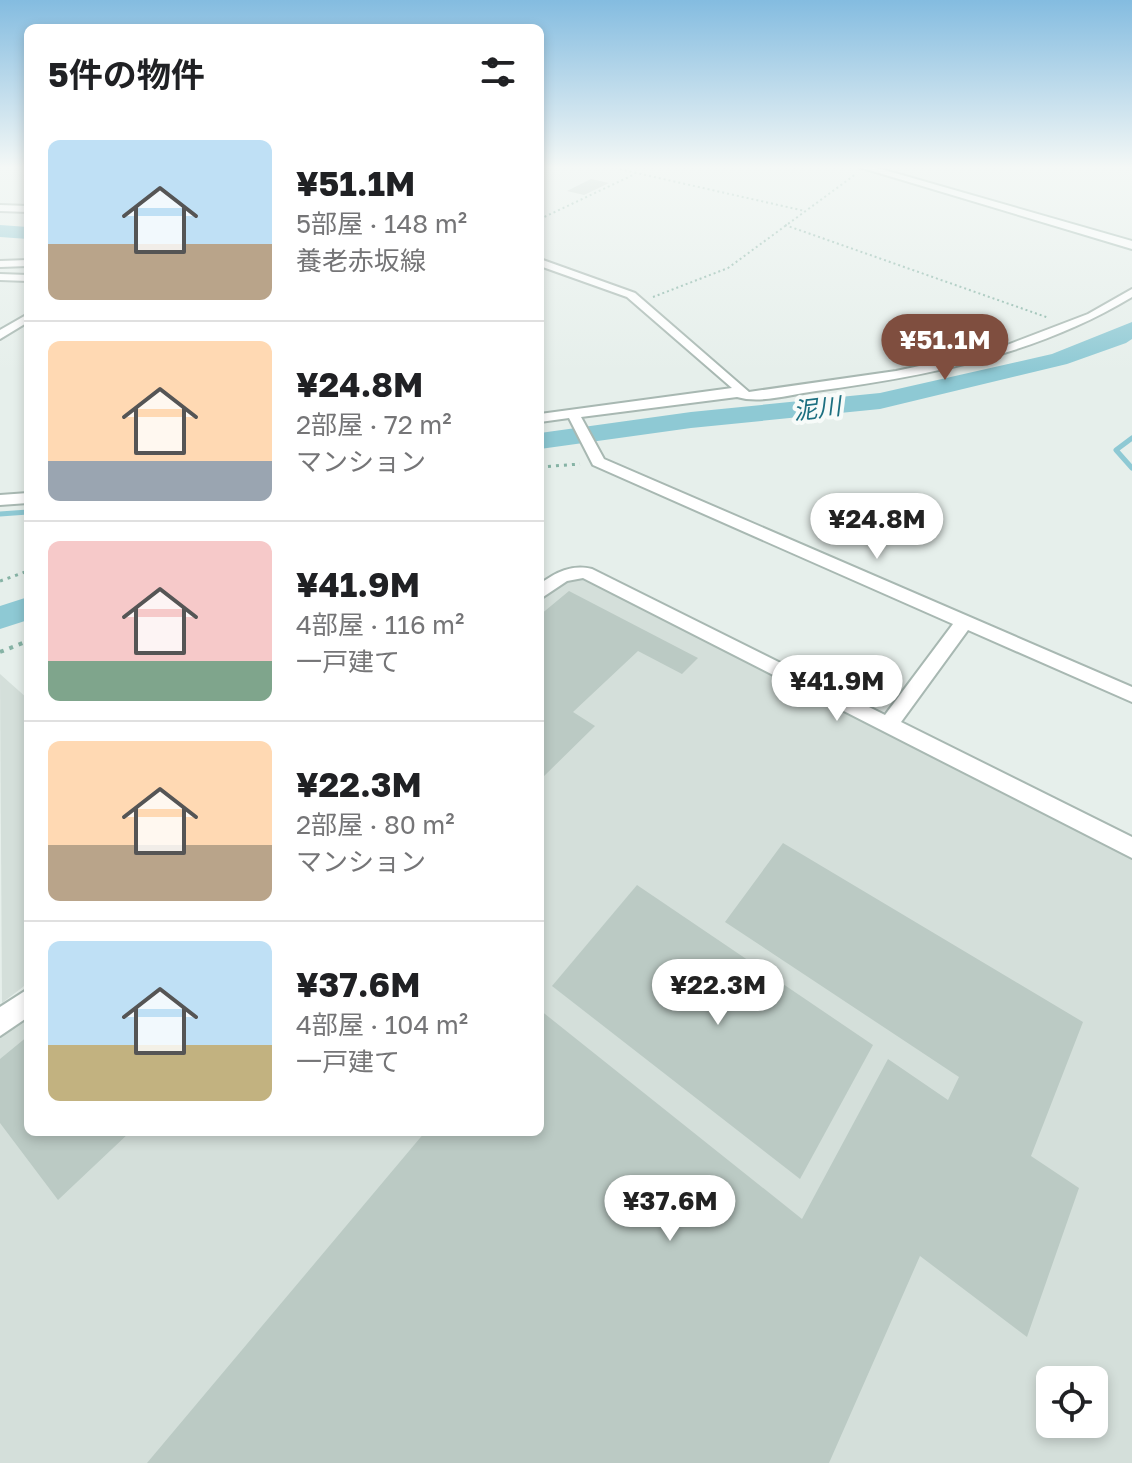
<!DOCTYPE html>
<html lang="ja">
<head>
<meta charset="utf-8">
<style>
	body { margin:0; font-family:"Golos Text","Noto Sans JP",sans-serif; background:#f2f2f2; color:#202124; height:100vh; display:flex; flex-direction:column; font-size:30px; white-space:nowrap }
	* { box-sizing:border-box; margin:0 }
	p { font-size:26px; color:#757577 }
	.icon { flex:none; width:44px; height:44px; fill:none; stroke:currentColor; stroke-width:2; stroke-linecap:round; stroke-linejoin:round }
	.map { position:relative; flex:1; overflow:hidden }
	.details { position:absolute; left:24px; top:24px; width:520px; height:1112px; display:flex; flex-direction:column; background:#fff; border-radius:12px; box-shadow:0 4px 12px #0003 }
	.details>* { flex:none }
	.buttons { position:absolute; left:1036px; top:1366px; display:grid; gap:16px }
	.buttons a { display:grid; place-items:center; width:72px; height:72px; border-radius:12px; background:#fff; box-shadow:0 4px 12px #0003; font-size:40px }
	.price { position:absolute; translate:-50% -68px; padding:0 18px; border-radius:28px; background:#fff; color:#222; font-size:26px; line-height:52px; filter:drop-shadow(0 2px 4px #0008) }
	.price::after { content:''; position:absolute; left:50%; top:48px; width:24px; height:18px; margin-left:-12px; background:inherit; clip-path:polygon(0 0,100% 0,50% 100%) }
	.price.active { background:#7f4e3f; color:#fff }
	ul { padding:0; list-style:none }
	li { display:flex; align-items:center; gap:24px; height:200px; padding:0 24px }
	li+li { border-top:2px solid #e0e0e0 }
	li span { display:grid; place-items:center; flex:none; width:224px; height:160px; border-radius:12px; color:#555 }
	li>.icon { margin-inline-start:auto }
	span .icon { width:96px; height:96px; fill:#fffc; stroke-width:1 }
	li b { font-size:34px }
	h2 { display:flex; justify-content:space-between; align-items:center; height:96px; padding:0 24px; font-size:34px }
	.map>svg:first-child { display:block }
	.built { fill:#d4dfda; fill-rule:evenodd }
	.lines { fill:none; stroke-linecap:round; stroke-linejoin:round }
	.stream { stroke:#8ec9d4; stroke-width:5 }
	.river { fill:#8ec9d4; fill-rule:evenodd }
	.building { fill:#bbcac4 }
	.street-casing { stroke:#a8b8b2; stroke-width:4 }
	.secondary-casing { stroke:#a4bbb3; stroke-width:4 }
	.path-far2 { stroke:#86b3a5; stroke-width:2; stroke-dasharray:2 3; stroke-linecap:butt }
	.path-far1 { stroke:#86b3a5; stroke-width:3; stroke-dasharray:3 5; stroke-linecap:butt }
	.path { stroke:#86b3a5; stroke-width:4; stroke-dasharray:4 6; stroke-linecap:butt }
	.street { fill:#fff; fill-rule:evenodd }
	.secondary { fill:#fff; fill-rule:evenodd }
	.labels { text-anchor:middle; stroke-width:8; stroke-linejoin:round; paint-order:stroke }
	.far-water-label { font-size:24px; font-style:italic; fill:#1c6f80; stroke:#f7fbf9 }
</style>
</head>
<body>
<div class="map">
<svg width="1132" height="1463" viewBox="0 0 1132 1463">
	<rect width="100%" height="100%" fill="#e6efeb"/>
	<g class="built">
		<path d="M 582,575 L 1132,856 L 1132,1463 L 0,1463 L 0,1038 L 28,1015 L 28,1132 L 540,1132 L 540,600 L 570,576 ZM 1050,1380 L 1094,1380 L 1094,1424 L 1050,1424 Z"/>
		<path d="M 0,674 L 28,699 L 28,983 L 2,1003 Z"/>
	</g>
	<g class="lines">
		<g class="stream">
			<path d="M 1132,438 L 1116,450 L 1132,468"/>
			<path d="M 0,514 L 28,512"/>
		</g>
		<g class="river">
			<path d="M 0,225 L 28,227 L 28,239 L 0,237 Z"/>
			<path d="M 1132,322 L 1132,339 L 1126,343 L 1067,364 L 880,409 L 691,428 L 540,449 L 540,433 L 691,412 L 880,393 L 1052,354 Z"/>
			<path d="M 28,597 L 28,620 L 0,629 L 0,606 Z"/>
		</g>
	</g>
	<g class="building">
		<path d="M 591,179 L 609,183 L 584,195 L 567,191 Z"/>
		<path d="M 569,591 L 698,658 L 682,674 L 638,651 L 573,712 L 595,726 L 540,780 L 540,615 Z"/>
		<path d="M 783,843 L 1083,1022 L 1031,1156 L 1079,1188 L 1027,1337 L 920,1256 L 829,1463 L 147,1463 L 425,1132 L 540,1132 L 540,1010 L 802,1219 L 888,1059 L 948,1100 L 959,1077 L 725,922 Z"/>
		<path d="M 637,885 L 873,1045 L 800,1179 L 552,986 Z"/>
		<path d="M 28,1036 L 28,1132 L 130,1132 L 58,1200 L 0,1123 L 0,1059 Z"/>
	</g>
	<g class="lines">
		<defs>
			<g id="street">
				<path d="M 0,205 L 28,206 L 28,212 L 0,211 Z"/>
				<path d="M 540,259 L 635,293 L 749,392 L 896,371 L 994,350 L 1088,314 L 1132,289 L 1132,297 C 1036,355 927,376 816,391 C 792,394 761,404 737,397 L 581,417 L 604,459 L 1132,687 L 1132,702 L 968,630 L 901,722 L 1132,837 L 1132,858 L 583,578 L 567,581 L 540,599 L 540,584 C 556,572 572,564 592,569 L 885,715 L 953,624 L 593,465 L 569,418 L 540,422 L 540,414 L 732,388 L 627,297 L 540,266 Z"/>
				<path d="M 28,260 L 28,266 L 0,267 L 0,261 Z"/>
				<path d="M 0,274 L 28,275 L 28,281 L 0,280 Z"/>
				<path d="M 28,314 L 28,322 L 0,339 L 0,330 Z"/>
				<path d="M 28,493 L 28,503 L 0,505 L 0,495 Z"/>
				<path d="M 28,989 L 28,1017 L 0,1036 L 0,1007 Z"/>
			</g>
			<path id="secondary" d="M 859,167 L 874,167 L 1132,241 L 1132,249 Z"/>
		</defs>
		<use href="#street" class="street-casing"/>
		<use href="#secondary" class="secondary-casing"/>
		<g class="path-far2">
			<path d="M 610,167 L 805,211"/>
			<path d="M 540,219 L 635,174"/>
			<path d="M 785,225 L 1049,318"/>
			<path d="M 653,297 L 728,268 L 856,174"/>
		</g>
		<g class="path-far1">
			<path d="M 540,467 L 580,464"/>
			<path d="M 0,581 L 28,571"/>
		</g>
		<path class="path" d="M 0,652 L 28,641"/>
		<use href="#street" class="street"/>
		<use href="#secondary" class="secondary"/>
	</g>
	<linearGradient id="sky" x2="0" y2="1"><stop stop-color="#84bce0"/><stop offset="0.45" stop-color="#f4f8f6"/><stop offset="1" stop-color="#f4f8f6" stop-opacity="0"/></linearGradient>
	<rect width="1132" height="372" fill="url(#sky)"/>
	<g class="labels">
		<g class="far-water-label">
			<text transform="translate(817 409) rotate(-7)" y="8">泥川</text>
		</g>
	</g>
</svg>
<div class="buttons">
<a><svg class="icon" aria-label="locate" viewBox="0 0 24 24"><circle cx="12" cy="12" r="6"/><path d="M12 2v4M12 18v4M2 12h4M18 12h4"/></svg></a>
</div>
<b class="price active" style="left:945px;top:382px">¥51.1M</b>
<b class="price" style="left:877px;top:561px">¥24.8M</b>
<b class="price" style="left:837px;top:723px">¥41.9M</b>
<b class="price" style="left:718px;top:1027px">¥22.3M</b>
<b class="price" style="left:670px;top:1243px">¥37.6M</b>
<section class="details">
<h2>5件の物件<svg class="icon" aria-label="filters" viewBox="0 0 24 24"><path d="M4 7h16M4 17h16"/><circle cx="9" cy="7" r="2"/><circle cx="15" cy="17" r="2"/></svg></h2>
<ul>
<li><span style="background:linear-gradient(#bfe0f5 65%,#b9a48a 0)"><svg class="icon" aria-label="home" viewBox="0 0 24 24"><path d="M3 11l9-7 9 7M6 9v11h12V9"/></svg></span><div><b>¥51.1M</b><p>5部屋 · 148 m²</p><p>養老赤坂線</p></div></li>
<li><span style="background:linear-gradient(#ffd9b3 75%,#9aa5b1 0)"><svg class="icon" aria-label="home" viewBox="0 0 24 24"><path d="M3 11l9-7 9 7M6 9v11h12V9"/></svg></span><div><b>¥24.8M</b><p>2部屋 · 72 m²</p><p>マンション</p></div></li>
<li><span style="background:linear-gradient(#f6c9c9 75%,#7fa58c 0)"><svg class="icon" aria-label="home" viewBox="0 0 24 24"><path d="M3 11l9-7 9 7M6 9v11h12V9"/></svg></span><div><b>¥41.9M</b><p>4部屋 · 116 m²</p><p>一戸建て</p></div></li>
<li><span style="background:linear-gradient(#ffd9b3 65%,#b9a48a 0)"><svg class="icon" aria-label="home" viewBox="0 0 24 24"><path d="M3 11l9-7 9 7M6 9v11h12V9"/></svg></span><div><b>¥22.3M</b><p>2部屋 · 80 m²</p><p>マンション</p></div></li>
<li><span style="background:linear-gradient(#bfe0f5 65%,#c2b280 0)"><svg class="icon" aria-label="home" viewBox="0 0 24 24"><path d="M3 11l9-7 9 7M6 9v11h12V9"/></svg></span><div><b>¥37.6M</b><p>4部屋 · 104 m²</p><p>一戸建て</p></div></li>
</ul>
</section>
</div>
</body>
</html>
